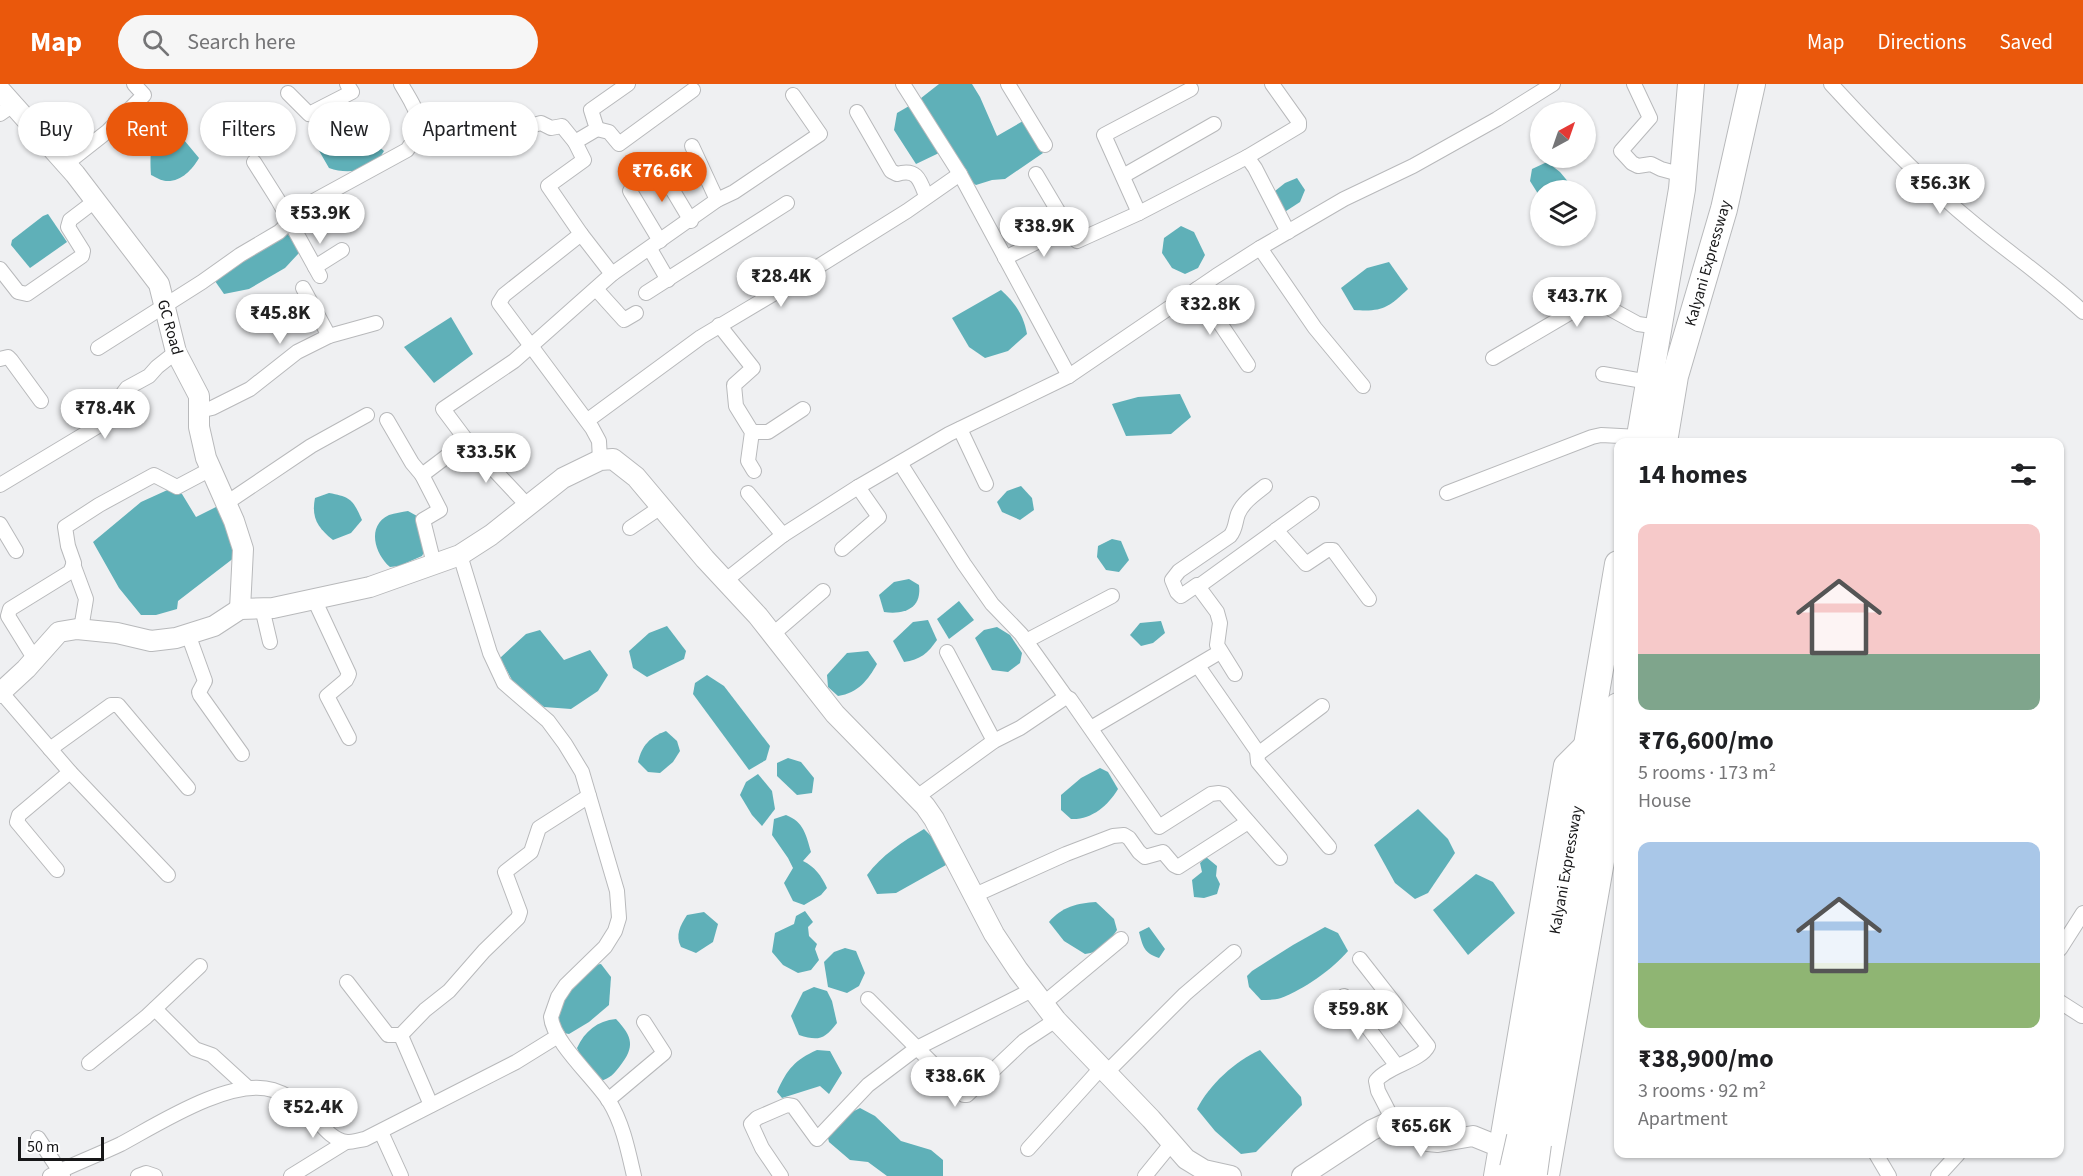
<!DOCTYPE html>
<html lang="en">
<head>
<meta charset="utf-8">
<style>
	body { margin:0; font-family:"Source Sans 3",sans-serif; background:#f6f6f6; color:#202124; height:100vh; display:flex; flex-direction:column; font-size:22px; white-space:nowrap }
	* { box-sizing:border-box; margin:0 }
	p { font-size:20px; color:#757577 }
	.icon { flex:none; width:33px; height:33px; fill:none; stroke:currentColor; stroke-width:2; stroke-linecap:round; stroke-linejoin:round }
	.map { position:relative; flex:1; overflow:hidden }
	.panel { position:absolute; left:1614px; top:354px; width:450px; height:720px; display:flex; flex-direction:column; background:#fff; border-radius:12px; box-shadow:0 2px 4px #0004 }
	.panel>* { flex:none }
	.guide { position:absolute; left:18px; top:18px; width:570px; height:54px; display:flex; gap:12px }
	.needle { width:39px; rotate:40deg }
	.buttons { position:absolute; left:1530px; top:18px; display:grid; gap:12px }
	.buttons a { display:grid; place-items:center; width:66px; height:66px; border-radius:50%; background:#fff; box-shadow:0 2px 4px #0004; font-size:30px }
	.scale { position:absolute; left:18px; bottom:15px; width:86px; box-sizing:border-box; padding-left:6px; border:3px solid #171718; border-top:0; font-size:16px; line-height:21px; white-space:nowrap; color:#171718; -webkit-text-stroke:4px #fff; paint-order:stroke }
	.price { position:absolute; translate:-50% -51px; padding:0 14px; border-radius:21px; background:#fff; color:#222; font-size:20px; line-height:39px; filter:drop-shadow(0 2px 3px #0008) }
	.price::after { content:''; position:absolute; left:50%; top:36px; width:18px; height:14px; margin-left:-9px; background:inherit; clip-path:polygon(0 0,100% 0,50% 100%) }
	.price.active { background:#ea580c; color:#fff }
	ul { padding:0; list-style:none }
	li { display:grid; align-content:center; gap:12px; height:318px; padding:0 24px }
	li span { display:grid; place-items:center; height:186px; border-radius:12px; color:#555 }
	li>.icon { margin-inline-start:auto }
	span .icon { width:108px; height:108px; fill:#fffc; stroke-width:1 }
	li b { font-size:26px }
	h2 { display:flex; justify-content:space-between; align-items:center; height:72px; padding:0 24px; font-size:26px }
	.tag { padding:0 21px; border-radius:27px; background:#fff; box-shadow:0 2px 4px #0004; font-size:21px; line-height:54px }
	.tag.active { background:#ea580c; color:#fff }
	header { display:flex; align-items:center; gap:36px; box-sizing:border-box; height:84px; padding:0 30px; background:#ea580c; color:#fff }
	header strong { font-size:28px }
	nav { display:flex; gap:33px; margin-inline-start:auto; font-size:21px }
	.search { width:420px; height:54px; background:#f6f6f6; display:flex; align-items:center; gap:15px; box-sizing:border-box; padding:0 21px; border-radius:33px; color:#757577; font-size:22px }
	.map>svg:first-child { display:block }
	.water { fill:#5fb0b8 }
	.lines { fill:none; stroke-linecap:round; stroke-linejoin:round }
	.street-casing { stroke:#b8b9bb; stroke-width:16 }
	.secondary-casing { stroke:#b8b9bb; stroke-width:22 }
	.highway-casing { stroke:#b8b9bb; stroke-width:28 }
	.street { stroke:#fff; stroke-width:14 }
	.secondary { stroke:#fff; stroke-width:20 }
	.highway { stroke:#fff; stroke-width:26 }
	.highway-bridge-casing { stroke:#b8b9bb; stroke-width:28; stroke-linecap:butt }
	.highway-bridge { stroke:#fff; stroke-width:26 }
	.labels { text-anchor:middle; stroke-width:6; stroke-linejoin:round; paint-order:stroke }
	.street-label { font-size:16px; fill:#171718; stroke:#fff }
</style>
</head>
<body>
<header>
<strong>Map</strong>
<div class="search"><svg class="icon" aria-label="search" viewBox="0 0 24 24"><circle cx="10" cy="10" r="6"/><path d="M15 15l6 6"/></svg>Search here</div>
<nav><a>Map</a><a>Directions</a><a>Saved</a></nav>
</header>
<div class="map">
<svg width="2083" height="1092" viewBox="0 0 2083 1092">
	<rect width="100%" height="100%" fill="#eff0f2"/>
	<g class="water">
		<path d="M 939,0 L 972,0 L 980,13 L 997,52 L 1023,37 L 1043,69 L 1005,95 L 992,96 L 976,101 L 966,94 L 955,69 L 939,69 L 916,80 L 894,46 L 897,29 L 916,18 Z"/>
		<path d="M 169,38 L 199,74 C 192,86 181,98 166,97 C 162,97 155,93 151,91 C 150,68 149,52 169,38 Z"/>
		<path d="M 342,41 C 356,50 371,55 384,67 C 373,87 349,91 329,84 L 318,65 L 329,45 Z"/>
		<path d="M 1547,78 L 1560,88 L 1575,106 L 1540,106 L 1540,113 L 1530,97 L 1532,85 Z"/>
		<path d="M 1297,94 L 1305,106 L 1300,118 L 1280,131 L 1270,111 L 1285,99 Z"/>
		<path d="M 48,130 L 67,158 L 30,184 L 11,161 L 12,156 L 43,132 Z"/>
		<path d="M 1181,142 L 1194,148 L 1205,171 L 1198,184 L 1185,190 L 1172,184 L 1162,169 L 1164,154 Z"/>
		<path d="M 285,149 L 296,156 L 299,169 L 285,184 L 249,205 L 224,210 L 215,197 L 230,180 Z"/>
		<path d="M 1389,178 L 1408,205 C 1388,224 1382,228 1354,226 L 1341,204 L 1367,184 Z"/>
		<path d="M 1001,206 C 1016,220 1023,230 1027,250 L 1008,267 L 985,274 L 969,263 L 952,234 Z"/>
		<path d="M 451,233 L 473,270 L 434,299 L 404,263 Z"/>
		<path d="M 1180,310 L 1191,333 L 1171,350 L 1126,352 L 1112,320 L 1138,313 Z"/>
		<path d="M 1021,402 L 1032,414 L 1034,426 L 1020,436 L 1002,428 L 997,418 L 1007,407 Z"/>
		<path d="M 174,403 L 182,410 L 196,433 L 218,422 L 239,470 L 178,517 L 177,525 L 156,531 L 141,531 L 119,504 L 93,458 L 141,418 Z"/>
		<path d="M 329,409 C 351,413 353,416 362,436 L 351,449 L 333,456 C 318,444 311,434 315,414 Z"/>
		<path d="M 408,427 L 417,432 L 427,462 L 422,472 L 399,482 L 390,483 C 375,470 366,442 389,431 C 395,429 402,428 408,427 Z"/>
		<path d="M 1112,455 L 1121,457 L 1129,476 L 1119,488 L 1106,486 L 1097,473 L 1098,462 Z"/>
		<path d="M 909,495 L 919,501 C 922,524 905,531 884,528 L 879,511 L 894,498 Z"/>
		<path d="M 959,517 L 974,536 L 949,555 L 937,535 Z"/>
		<path d="M 928,536 L 937,556 C 928,569 920,576 904,578 L 893,557 L 913,538 Z"/>
		<path d="M 1161,537 L 1165,549 L 1153,559 L 1141,562 L 1130,551 L 1140,539 Z"/>
		<path d="M 667,542 L 686,567 L 684,575 L 647,593 L 633,584 L 629,567 L 649,549 Z"/>
		<path d="M 997,543 L 1010,551 L 1022,569 L 1020,579 L 1008,588 L 992,586 L 975,554 L 984,546 Z"/>
		<path d="M 540,546 L 564,576 L 590,566 L 608,591 L 598,607 L 571,625 L 544,623 L 512,596 L 500,574 L 526,550 Z"/>
		<path d="M 868,567 L 877,580 C 868,596 858,609 838,612 L 828,603 L 827,591 L 847,569 Z"/>
		<path d="M 707,591 L 724,602 L 770,662 L 766,676 L 749,686 L 693,610 L 695,599 Z"/>
		<path d="M 666,647 L 677,657 L 680,667 L 673,678 L 660,689 L 648,688 L 638,678 C 642,661 650,653 666,647 Z"/>
		<path d="M 788,674 L 801,678 L 814,694 L 812,709 L 797,711 L 777,692 L 777,679 Z"/>
		<path d="M 1100,684 L 1108,688 L 1118,705 C 1108,722 1091,736 1071,735 L 1061,726 L 1061,711 L 1081,694 Z"/>
		<path d="M 758,690 L 772,707 L 775,725 L 762,742 L 752,731 L 740,711 L 746,698 Z"/>
		<path d="M 1418,725 L 1448,755 L 1455,769 L 1428,809 L 1415,815 L 1395,799 L 1374,761 Z"/>
		<path d="M 786,731 C 804,738 806,751 811,768 L 803,777 C 815,783 821,791 827,804 L 821,811 L 804,821 L 793,817 L 784,799 L 793,784 L 788,774 L 772,751 L 774,735 Z"/>
		<path d="M 924,745 L 940,761 L 946,781 L 896,809 L 877,810 L 867,791 C 882,771 902,758 924,745 Z"/>
		<path d="M 1206,773 L 1217,782 L 1216,792 L 1220,800 L 1217,810 L 1204,814 L 1194,813 L 1192,796 L 1202,788 L 1200,779 Z"/>
		<path d="M 1476,790 L 1493,798 L 1515,829 L 1468,871 L 1433,826 Z"/>
		<path d="M 1096,818 L 1114,835 L 1117,846 C 1108,859 1101,868 1085,870 L 1064,857 L 1049,838 C 1061,823 1078,819 1096,818 Z"/>
		<path d="M 805,827 L 813,838 L 808,843 L 809,852 L 817,860 L 815,865 L 819,876 L 811,886 L 798,889 L 783,881 L 772,868 L 775,849 L 794,840 L 796,832 Z"/>
		<path d="M 704,828 L 718,840 L 713,858 L 696,869 L 681,863 C 675,851 680,842 687,831 Z"/>
		<path d="M 1149,843 L 1165,865 L 1159,874 C 1144,869 1143,863 1139,848 Z"/>
		<path d="M 1325,843 L 1338,849 L 1348,867 C 1332,886 1304,905 1281,914 C 1275,916 1268,916 1261,916 L 1249,903 L 1247,892 L 1252,887 L 1293,861 Z"/>
		<path d="M 845,864 L 856,867 L 865,889 L 859,902 L 847,909 L 828,903 L 824,878 L 834,868 Z"/>
		<path d="M 601,880 L 611,893 L 609,921 L 589,938 L 569,950 L 558,948 L 552,932 L 586,882 Z"/>
		<path d="M 814,903 L 827,907 L 832,917 L 837,939 C 824,956 818,957 799,951 L 791,932 L 803,908 Z"/>
		<path d="M 616,935 C 633,953 635,963 620,982 C 614,990 610,994 601,997 L 586,984 L 577,964 C 585,947 597,937 616,935 Z"/>
		<path d="M 817,966 L 830,967 L 842,989 L 829,1010 L 820,1002 L 782,1014 L 777,1008 C 787,985 795,976 817,966 Z"/>
		<path d="M 1260,966 L 1301,1013 L 1302,1021 L 1256,1068 L 1241,1070 L 1215,1047 L 1197,1025 C 1209,1001 1235,977 1260,966 Z"/>
		<path d="M 860,1024 L 875,1032 L 901,1057 L 931,1066 L 943,1076 L 943,1092 L 887,1092 L 868,1078 L 850,1076 L 829,1058 L 826,1046 L 842,1033 Z"/>
	</g>
	<g class="lines">
		<defs>
			<g id="street">
				<path d="M 903,0 L 960,90 L 1069,292"/>
				<path d="M 1008,0 L 1045,61"/>
				<path d="M 1634,0 L 1650,34 L 1621,67 L 1632,79 L 1638,82 L 1651,80 L 1661,85 L 1683,91"/>
				<path d="M 1831,0 C 1875,48 1922,97 1972,138 C 2009,169 2048,195 2083,228"/>
				<path d="M 288,9 L 309,30 L 352,8 L 347,0"/>
				<path d="M 857,28 L 891,87 L 897,90 C 917,84 920,96 926,112"/>
				<path d="M 0,30 L 13,21"/>
				<path d="M 418,43 L 508,48 L 541,39 L 551,44 L 562,42 L 575,58"/>
				<path d="M 597,45 L 609,48 L 619,60 L 693,6"/>
				<path d="M 692,62 L 717,116"/>
				<path d="M 1247,73 L 1299,42 L 1299,38 L 1272,0"/>
				<path d="M 254,78 L 278,116 L 320,192"/>
				<path d="M 66,80 L 108,47 L 144,11 L 134,0"/>
				<path d="M 660,85 L 691,137"/>
				<path d="M 1036,90 L 1074,154 L 1077,157 L 1139,129 L 1247,73 L 1255,84 L 1288,148"/>
				<path d="M 1123,92 L 1214,40"/>
				<path d="M 630,107 L 660,157"/>
				<path d="M 1139,129 L 1104,51 L 1191,5"/>
				<path d="M 581,150 L 612,190"/>
				<path d="M 1260,164 L 1315,244 L 1363,302"/>
				<path d="M 650,165 L 668,196"/>
				<path d="M 1005,174 L 1067,143"/>
				<path d="M 315,183 L 342,166"/>
				<path d="M 0,185 L 18,208 L 27,210 L 82,172 L 83,167 L 68,143 L 70,136 L 95,117"/>
				<path d="M 303,204 L 329,252"/>
				<path d="M 596,205 L 624,236 L 636,229"/>
				<path d="M 1197,205 L 1248,281"/>
				<path d="M 646,209 L 787,119"/>
				<path d="M 719,241 L 753,284 L 734,301 L 736,322 L 752,348 L 748,377 L 754,387"/>
				<path d="M 98,264 L 202,198 L 240,171 L 279,148 L 310,119 L 407,66 C 428,39 416,26 401,0"/>
				<path d="M 1493,274 L 1590,217 L 1607,223 L 1638,240 L 1659,243"/>
				<path d="M 0,275 L 8,273 L 11,276 L 41,317"/>
				<path d="M 1603,290 L 1649,298"/>
				<path d="M 199,327 L 212,324 L 250,305 L 297,268 L 329,252 L 376,239"/>
				<path d="M 387,336 L 412,379 L 422,391"/>
				<path d="M 588,336 L 701,253 L 795,197 L 907,127 L 960,90"/>
				<path d="M 960,345 L 986,400"/>
				<path d="M 752,348 L 768,348 L 803,325"/>
				<path d="M 467,357 L 527,421"/>
				<path d="M 600,376 L 599,357 L 592,344 L 499,219 L 504,211 L 581,150 L 548,102 L 584,76 L 575,58 L 597,45 L 591,26 L 628,0"/>
				<path d="M 900,379 L 964,480 L 992,520 L 1021,550 L 1066,613"/>
				<path d="M 0,401 L 108,336 L 115,320 L 127,304 L 149,292 L 157,283 L 176,268"/>
				<path d="M 748,409 L 783,451"/>
				<path d="M 1447,409 L 1592,353 L 1601,351 L 1640,353"/>
				<path d="M 225,420 L 311,362 L 367,331"/>
				<path d="M 0,440 L 16,467"/>
				<path d="M 630,444 L 661,423"/>
				<path d="M 1276,446 L 1306,480 L 1327,466 L 1333,466 L 1369,515"/>
				<path d="M 842,465 L 879,433 L 858,403"/>
				<path d="M 460,471 L 490,569 L 504,599 L 548,637 L 565,660 L 582,688 L 617,807 L 619,834 L 615,847 L 605,863 L 566,901 L 558,913 L 551,933 C 553,958 595,995 609,1017 C 623,1040 628,1066 634,1092"/>
				<path d="M 73,480 L 86,515 L 81,545"/>
				<path d="M 434,480 L 423,436 L 440,426 L 422,391 L 467,357 L 443,325 L 514,277 L 612,190 L 717,116 L 734,108 L 820,50 L 793,11"/>
				<path d="M 726,496 L 783,451 L 858,403 L 949,350 L 1069,292 L 1216,192 L 1260,164 L 1344,115 L 1413,82 L 1497,35 L 1553,0"/>
				<path d="M 1199,502 L 1312,420"/>
				<path d="M 314,515 L 349,590 L 346,596 L 327,612 L 349,654"/>
				<path d="M 262,524 L 270,558"/>
				<path d="M 188,550 L 205,597 L 199,608 L 200,611 L 242,670"/>
				<path d="M 773,550 L 823,507"/>
				<path d="M 1026,557 L 1112,512"/>
				<path d="M 947,568 L 994,657"/>
				<path d="M 34,574 L 8,532 L 10,525 L 70,488 L 74,479 L 68,462 L 65,443 L 99,421 L 154,391 L 177,403 L 211,385"/>
				<path d="M 1198,582 L 1257,667 L 1258,678 L 1329,763"/>
				<path d="M 1235,590 L 1217,561 L 1220,539 L 1217,528 L 1197,501 L 1181,512 L 1177,508 L 1172,496 L 1179,487 L 1230,452 C 1236,445 1235,438 1238,430 C 1243,418 1255,410 1265,402"/>
				<path d="M 1,608 L 70,688 L 168,791"/>
				<path d="M 1091,644 L 1220,568"/>
				<path d="M 50,665 L 111,621 L 118,621 L 188,704"/>
				<path d="M 1258,670 L 1322,622"/>
				<path d="M 917,713 L 994,657 L 1020,644 L 1066,613 L 1070,615 L 1086,638 L 1159,743 L 1211,710 L 1219,709 L 1224,710 L 1280,774"/>
				<path d="M 57,786 L 17,738 L 19,731 L 70,688"/>
				<path d="M 975,811 L 1066,770 L 1113,752 L 1124,751 L 1129,754 L 1139,768 L 1145,773 L 1163,768 L 1174,781 L 1178,783 L 1248,738"/>
				<path d="M 2060,865 L 2083,829"/>
				<path d="M 1360,875 L 1428,962 C 1421,977 1387,982 1376,997 L 1378,1007 L 1395,1040"/>
				<path d="M 347,898 L 388,951 L 398,951 L 402,954 L 431,1021"/>
				<path d="M 1344,912 L 1397,982"/>
				<path d="M 868,915 L 964,1011 L 967,1011 L 1024,957 L 1056,936"/>
				<path d="M 2060,918 L 2082,932"/>
				<path d="M 1043,920 L 1121,855"/>
				<path d="M 155,925 L 195,965 L 212,971 L 247,1003"/>
				<path d="M 400,952 L 425,926 L 449,907 L 484,867 L 518,834 L 520,828 L 505,788 L 531,768 L 539,744 L 589,712"/>
				<path d="M 89,979 L 146,933 L 200,882"/>
				<path d="M 1106,989 L 1185,910 L 1234,868"/>
				<path d="M 608,1016 L 664,969 L 644,938"/>
				<path d="M 381,1048 L 401,1092"/>
				<path d="M 38,1054 L 63,1092"/>
				<path d="M 1028,1065 L 1101,984"/>
				<path d="M 1876,1070 L 1889,1092"/>
				<path d="M 50,1092 C 73,1080 98,1071 121,1060 C 158,1040 231,993 273,1006 C 286,1010 298,1018 308,1027 C 319,1037 330,1056 347,1058 C 353,1058 359,1056 365,1055 L 516,978 L 558,952"/>
				<path d="M 138,1092 L 146,1089 L 155,1092"/>
				<path d="M 291,1092 L 346,1058"/>
				<path d="M 781,1092 L 762,1064 L 751,1040 L 757,1034 L 787,1021 L 793,1022 L 817,1055 L 868,1001 L 917,964 L 1032,906"/>
				<path d="M 1145,1092 L 1171,1060"/>
				<path d="M 1938,1092 L 1958,1070"/>
			</g>
			<g id="secondary">
				<path d="M 0,6 L 75,90 L 159,200 L 176,268 L 199,312 L 199,343 L 206,374 L 234,437 L 243,465 L 240,525"/>
				<path d="M 0,609 L 26,585 L 59,548 L 77,545 L 117,549 L 151,557 L 176,554 L 214,542 L 240,525 L 273,524 L 370,503 L 460,471 L 491,451 L 563,394 L 600,376 L 613,375 L 636,393 L 705,475 L 758,532 L 835,630 L 925,722 L 934,735 L 994,850 L 1018,886 L 1056,936 L 1151,1035 L 1186,1075 L 1204,1086 L 1231,1092"/>
				<path d="M 1302,1092 L 1372,1046 L 1387,1039 L 1402,1042 L 1428,1057 L 1438,1058 L 1473,1052 L 1510,1067"/>
				<path d="M 1494,1092 L 1564,681 L 1588,657"/>
				<path d="M 1549,1092 L 1614,720 L 1618,681"/>
			</g>
			<g id="highway">
				<path d="M 1639,358 L 1682,105 L 1691,0"/>
				<path d="M 1664,358 L 1675,292 L 1724,125 L 1752,0"/>
				<path d="M 1520,1053 L 1618,480"/>
				<path d="M 1538,1060 L 1618,622"/>
			</g>
		</defs>
		<use href="#street" class="street-casing"/>
		<use href="#secondary" class="secondary-casing"/>
		<use href="#highway" class="highway-casing"/>
		<use href="#street" class="street"/>
		<use href="#secondary" class="secondary"/>
		<use href="#highway" class="highway"/>
		<defs>
			<g id="highway-bridge">
				<path d="M 1513,1084 L 1520,1053"/>
				<path d="M 1534,1089 L 1538,1060"/>
			</g>
		</defs>
		<use href="#highway-bridge" class="highway-bridge-casing"/>
		<use href="#highway-bridge" class="highway-bridge"/>
	</g>
	<g class="labels">
		<g class="street-label">
			<text transform="translate(1707 179) rotate(-74)" y="6">Kalyani Expressway</text>
			<text transform="translate(171 243) rotate(74)" y="6">GC Road</text>
			<text transform="translate(1565 786) rotate(-80)" y="6">Kalyani Expressway</text>
		</g>
	</g>
</svg>
<div class="buttons">
<a><svg class="needle" viewBox="-14 -14 28 28"><path d="M0-13l5 13h-10z" fill="#e53935"/><path d="M0 13l5-13h-10z" fill="#757577"/></svg></a>
<a><svg class="icon" aria-label="layers" viewBox="0 0 24 24"><path d="M12 4l9 5-9 5-9-5zM3 14l9 5 9-5"/></svg></a>
</div>
<div class="scale">50 m</div>
<b class="price active" style="left:662px;top:119px">₹76.6K</b>
<b class="price" style="left:1940px;top:131px">₹56.3K</b>
<b class="price" style="left:320px;top:161px">₹53.9K</b>
<b class="price" style="left:1044px;top:174px">₹38.9K</b>
<b class="price" style="left:781px;top:224px">₹28.4K</b>
<b class="price" style="left:1577px;top:244px">₹43.7K</b>
<b class="price" style="left:1210px;top:252px">₹32.8K</b>
<b class="price" style="left:280px;top:261px">₹45.8K</b>
<b class="price" style="left:105px;top:356px">₹78.4K</b>
<b class="price" style="left:486px;top:400px">₹33.5K</b>
<b class="price" style="left:1358px;top:957px">₹59.8K</b>
<b class="price" style="left:955px;top:1024px">₹38.6K</b>
<b class="price" style="left:313px;top:1055px">₹52.4K</b>
<b class="price" style="left:1421px;top:1074px">₹65.6K</b>
<div class="guide">
<a class="tag">Buy</a>
<a class="tag active">Rent</a>
<a class="tag">Filters</a>
<a class="tag">New</a>
<a class="tag">Apartment</a>
</div>
<section class="panel">
<h2>14 homes<svg class="icon" aria-label="filters" viewBox="0 0 24 24"><path d="M4 7h16M4 17h16"/><circle cx="9" cy="7" r="2"/><circle cx="15" cy="17" r="2"/></svg></h2>
<ul>
<li><span style="background:linear-gradient(#f6c9c9 70%,#7fa58c 0)"><svg class="icon" aria-label="home" viewBox="0 0 24 24"><path d="M3 11l9-7 9 7M6 9v11h12V9"/></svg></span><div><b>₹76,600/mo</b><p>5 rooms · 173 m²</p><p>House</p></div></li>
<li><span style="background:linear-gradient(#a9c7e8 65%,#8fb573 0)"><svg class="icon" aria-label="home" viewBox="0 0 24 24"><path d="M3 11l9-7 9 7M6 9v11h12V9"/></svg></span><div><b>₹38,900/mo</b><p>3 rooms · 92 m²</p><p>Apartment</p></div></li>
</ul>
</section>
</div>
</body>
</html>
